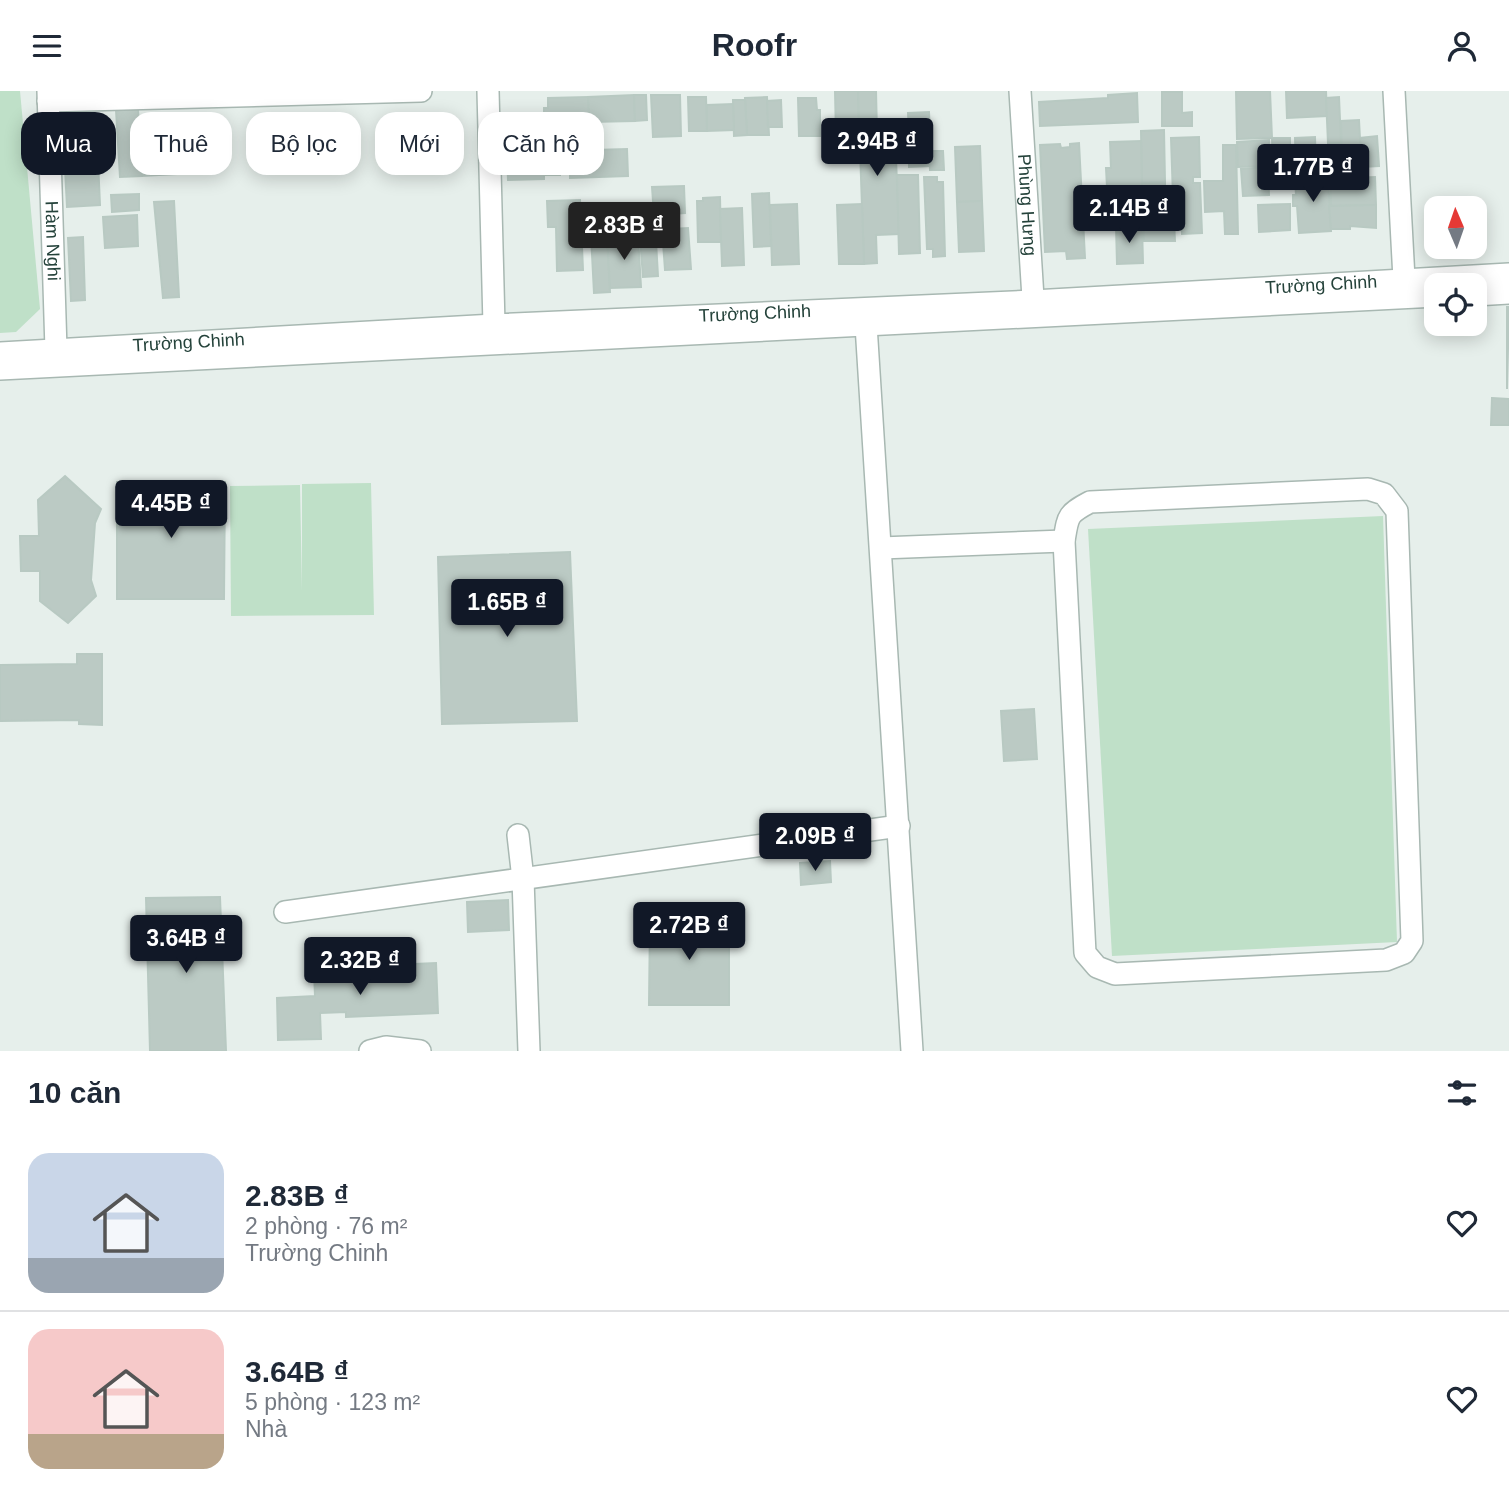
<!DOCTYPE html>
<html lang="vi">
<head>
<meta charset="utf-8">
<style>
	body { margin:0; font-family:Arial,sans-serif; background:#f2f2f3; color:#1f2937; height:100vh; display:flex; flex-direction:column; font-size:26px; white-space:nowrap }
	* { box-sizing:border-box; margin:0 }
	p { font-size:23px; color:#747a83 }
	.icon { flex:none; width:38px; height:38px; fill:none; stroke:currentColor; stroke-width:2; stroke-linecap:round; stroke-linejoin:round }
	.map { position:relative; height:960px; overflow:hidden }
	.drawer { display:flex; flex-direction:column; background:#fff; flex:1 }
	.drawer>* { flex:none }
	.banner { position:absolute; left:21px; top:21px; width:700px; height:63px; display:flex; gap:14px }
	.needle { width:46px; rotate:358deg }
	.fabs { position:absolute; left:1424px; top:105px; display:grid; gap:14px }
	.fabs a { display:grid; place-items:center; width:63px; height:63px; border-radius:14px; background:#fff; box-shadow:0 4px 18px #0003; font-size:35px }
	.price { position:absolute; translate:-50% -60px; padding:0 16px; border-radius:7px; background:#111827; color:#fff; font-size:23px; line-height:46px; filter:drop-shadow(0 2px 4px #0008) }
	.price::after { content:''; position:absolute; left:50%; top:42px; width:21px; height:16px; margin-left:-10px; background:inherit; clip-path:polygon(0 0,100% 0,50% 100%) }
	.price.on { background:#222; color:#fff }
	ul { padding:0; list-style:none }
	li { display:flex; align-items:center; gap:21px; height:175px; padding:0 28px }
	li+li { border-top:2px solid #e0e1e3 }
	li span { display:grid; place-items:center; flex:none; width:196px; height:140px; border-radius:21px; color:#555 }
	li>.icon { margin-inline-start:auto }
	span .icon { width:84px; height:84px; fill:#fffc; stroke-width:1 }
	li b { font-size:30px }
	h2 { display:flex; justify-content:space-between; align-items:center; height:84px; padding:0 28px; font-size:30px }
	.chip { padding:0 24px; border-radius:21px; background:#fff; box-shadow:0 4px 18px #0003; font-size:24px; line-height:63px }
	.chip.on { background:#111827; color:#fff }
	header { display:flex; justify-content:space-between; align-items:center; height:91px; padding:0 28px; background:#fff; font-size:32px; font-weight:600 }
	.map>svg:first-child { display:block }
	.green { fill:#bfe0c8 }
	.building { fill:#bbcac4; stroke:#b8c9c2; stroke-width:2 }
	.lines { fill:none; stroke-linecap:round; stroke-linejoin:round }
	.minor-casing { stroke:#a8b8b2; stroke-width:24 }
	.minor { stroke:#fff; stroke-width:21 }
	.labels { text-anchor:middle; stroke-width:7; stroke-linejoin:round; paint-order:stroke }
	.street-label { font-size:18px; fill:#24423a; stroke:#f7fbf9 }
</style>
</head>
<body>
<header><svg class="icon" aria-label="menu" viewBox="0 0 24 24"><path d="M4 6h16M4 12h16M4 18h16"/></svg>Roofr<svg class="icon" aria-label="person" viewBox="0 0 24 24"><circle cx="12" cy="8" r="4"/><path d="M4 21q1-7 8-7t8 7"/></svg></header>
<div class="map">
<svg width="1509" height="960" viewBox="0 0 1509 960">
	<rect width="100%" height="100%" fill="#e6efeb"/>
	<g class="green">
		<path d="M 0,0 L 20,0 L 40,218 L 16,241 L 0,242 Z"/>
		<path d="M 371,392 L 374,524 L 231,525 L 230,395 L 300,394 L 302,500 L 302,393 Z"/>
		<path d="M 1383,425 L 1397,851 L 1112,865 L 1088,438 Z"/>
	</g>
	<g class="building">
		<path d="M 835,0 L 858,0 L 859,44 L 836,45 Z"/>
		<path d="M 858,0 L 876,0 L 877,42 L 895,42 L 899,143 L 876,144 L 877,172 L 864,173 Z"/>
		<path d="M 1236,0 L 1270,0 L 1272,47 L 1237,48 Z"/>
		<path d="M 1286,0 L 1326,0 L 1327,25 L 1287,27 Z"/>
		<path d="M 1162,1 L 1182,1 L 1182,22 L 1192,21 L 1192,35 L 1162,35 Z"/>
		<path d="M 1137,2 L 1138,31 L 1040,35 L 1039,11 L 1108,7 L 1108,4 Z"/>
		<path d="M 634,4 L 635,30 L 589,31 L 588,6 Z"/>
		<path d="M 634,4 L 646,4 L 647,29 L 635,30 Z"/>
		<path d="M 651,4 L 680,4 L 681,45 L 653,46 Z"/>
		<path d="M 588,6 L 589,31 L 544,32 L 544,17 L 548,17 L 548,7 Z"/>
		<path d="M 688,6 L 706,6 L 707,40 L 689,40 Z"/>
		<path d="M 767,6 L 769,44 L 747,44 L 745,7 Z"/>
		<path d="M 1339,6 L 1341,52 L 1328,52 L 1326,7 Z"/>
		<path d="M 798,7 L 816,7 L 817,19 L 820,19 L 820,45 L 799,45 Z"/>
		<path d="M 733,9 L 745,9 L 747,44 L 734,45 Z"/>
		<path d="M 781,9 L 782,36 L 768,36 L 767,10 Z"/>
		<path d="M 733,13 L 734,39 L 707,40 L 707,14 Z"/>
		<path d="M 138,18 L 142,85 L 120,86 L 116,19 Z"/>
		<path d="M 929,21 L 930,42 L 909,42 L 908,22 Z"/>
		<path d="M 101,23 L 102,70 L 65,71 L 64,24 Z"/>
		<path d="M 172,25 L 176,83 L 142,85 L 139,34 L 154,33 L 154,26 Z"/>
		<path d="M 1359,29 L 1361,67 L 1342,68 L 1341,30 Z"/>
		<path d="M 552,39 L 552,60 L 519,62 L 518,40 Z"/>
		<path d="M 1164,39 L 1165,91 L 1142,92 L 1141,40 Z"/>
		<path d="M 1377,45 L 1379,75 L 1362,76 L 1360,47 Z"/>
		<path d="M 1199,46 L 1200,86 L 1193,86 L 1193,92 L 1200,92 L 1202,142 L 1182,143 L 1180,105 L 1173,106 L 1171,47 Z"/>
		<path d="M 1315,46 L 1316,78 L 1296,79 L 1295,47 Z"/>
		<path d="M 1272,47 L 1290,47 L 1290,78 L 1273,78 Z"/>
		<path d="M 1269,49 L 1270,75 L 1238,76 L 1237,51 Z"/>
		<path d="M 1141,50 L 1143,133 L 1110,134 L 1110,96 L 1107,96 L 1106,77 L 1111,77 L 1110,51 Z"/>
		<path d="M 1079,52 L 1085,167 L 1067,168 L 1066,160 L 1045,161 L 1040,54 L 1060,53 L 1061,57 L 1070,56 L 1070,53 Z"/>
		<path d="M 1328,52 L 1341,52 L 1343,87 L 1330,88 Z"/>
		<path d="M 1223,54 L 1236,54 L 1238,143 L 1225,143 L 1224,120 L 1205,121 L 1204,90 L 1223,90 Z"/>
		<path d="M 980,55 L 982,110 L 957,111 L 955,56 Z"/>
		<path d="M 929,56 L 930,75 L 909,76 L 909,57 Z"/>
		<path d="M 627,58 L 628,85 L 570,87 L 570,80 L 560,81 L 559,60 Z"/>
		<path d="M 559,60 L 560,84 L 544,84 L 544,88 L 508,89 L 507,62 Z"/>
		<path d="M 929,60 L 943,60 L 944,79 L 930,79 Z"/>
		<path d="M 98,70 L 100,114 L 67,116 L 65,77 L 80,77 L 79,71 Z"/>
		<path d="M 1268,76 L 1269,104 L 1243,105 L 1241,78 Z"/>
		<path d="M 897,84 L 918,84 L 920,162 L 899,163 Z"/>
		<path d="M 1328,85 L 1331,140 L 1299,142 L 1297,115 L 1293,115 L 1293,104 L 1296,104 L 1295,87 Z"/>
		<path d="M 924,86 L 937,86 L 937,91 L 943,91 L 945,165 L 933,166 L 933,158 L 927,158 Z"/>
		<path d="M 1375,86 L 1376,114 L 1331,115 L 1330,88 Z"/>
		<path d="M 1165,91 L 1165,130 L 1174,130 L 1175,150 L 1144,150 L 1142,92 Z"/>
		<path d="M 684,95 L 685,122 L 654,124 L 652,96 Z"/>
		<path d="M 769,102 L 771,155 L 754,156 L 752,103 Z"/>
		<path d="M 139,103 L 139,119 L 112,121 L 111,104 Z"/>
		<path d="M 720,106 L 721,151 L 698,151 L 697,110 L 703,110 L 703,107 Z"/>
		<path d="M 580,109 L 583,179 L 557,180 L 556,136 L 548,136 L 547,110 Z"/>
		<path d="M 174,110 L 179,206 L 163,207 L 154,111 Z"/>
		<path d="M 982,110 L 984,160 L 959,161 L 957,111 Z"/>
		<path d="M 797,113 L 799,173 L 772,174 L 770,114 Z"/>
		<path d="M 862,113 L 864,173 L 839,173 L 837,114 Z"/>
		<path d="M 1290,113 L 1290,139 L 1259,141 L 1258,114 Z"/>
		<path d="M 1376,114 L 1376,137 L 1350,135 L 1350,138 L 1331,138 L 1329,115 Z"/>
		<path d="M 742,117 L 744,174 L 722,175 L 720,118 Z"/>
		<path d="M 137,124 L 138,155 L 105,157 L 103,126 Z"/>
		<path d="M 655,133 L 658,185 L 643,186 L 639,134 Z"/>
		<path d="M 1116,135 L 1142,135 L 1143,172 L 1117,173 Z"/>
		<path d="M 688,137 L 691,178 L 665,179 L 663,151 L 656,152 L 655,139 Z"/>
		<path d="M 607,143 L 610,201 L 594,202 L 591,144 Z"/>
		<path d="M 638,144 L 641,196 L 610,197 L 607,146 Z"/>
		<path d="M 83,146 L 85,209 L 71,210 L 68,147 Z"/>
		<path d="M 1507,216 L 1509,216 L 1507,298 Z"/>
		<path d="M 1492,307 L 1509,308 L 1509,334 L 1491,334 Z"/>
		<path d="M 65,385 L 101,418 L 95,432 L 91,489 L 96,505 L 68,532 L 40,510 L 40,480 L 21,480 L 20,445 L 39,445 L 38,409 Z"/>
		<path d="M 117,391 L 225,391 L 224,508 L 117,508 Z"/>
		<path d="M 570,461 L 577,630 L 442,633 L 438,466 Z"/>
		<path d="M 77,563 L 102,563 L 102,634 L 79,633 L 79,629 L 0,630 L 0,574 L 77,573 Z"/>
		<path d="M 1034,618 L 1037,668 L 1004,670 L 1001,620 Z"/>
		<path d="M 830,770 L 831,791 L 801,794 L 800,772 Z"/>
		<path d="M 220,806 L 226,960 L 150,960 L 146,807 Z"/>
		<path d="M 508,809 L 509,839 L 468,841 L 467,811 Z"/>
		<path d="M 650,828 L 729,828 L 729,914 L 649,914 Z"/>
		<path d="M 436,872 L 438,922 L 346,926 L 346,921 L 320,922 L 321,948 L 278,949 L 277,907 L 315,905 L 314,881 L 344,880 L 344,876 Z"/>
	</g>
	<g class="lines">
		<defs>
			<g id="minor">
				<path id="s1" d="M 48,0 L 56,259"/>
				<path d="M 488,0 L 494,234"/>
				<path id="s2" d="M 1020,0 L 1034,223"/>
				<path d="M 1394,0 L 1404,188"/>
				<path d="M 48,10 L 421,0"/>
				<path d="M 1475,204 L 1509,202"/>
				<path d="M 866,234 L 912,960"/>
				<path id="s3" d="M 0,262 L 494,234 L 1033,210 L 1509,183"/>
				<path d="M 0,278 L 1437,205"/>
				<path d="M 1368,398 L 1384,403 L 1397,420 L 1412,850 L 1404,862 L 1386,869 L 1115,883 L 1097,876 L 1085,862 L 1064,450 C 1068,425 1067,423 1090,411 Z"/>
				<path d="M 881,457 L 1064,450"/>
				<path d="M 518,744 L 523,788 L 529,960"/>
				<path d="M 285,821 L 899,735"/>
				<path d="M 370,960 L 386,956 L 420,960"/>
			</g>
		</defs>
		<use href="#minor" class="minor-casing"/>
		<use href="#minor" class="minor"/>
	</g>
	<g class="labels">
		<g class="street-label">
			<text dy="6" stroke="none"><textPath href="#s2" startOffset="114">Phùng Hưng</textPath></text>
			<text dy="6" stroke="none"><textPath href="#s1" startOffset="150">Hàm Nghi</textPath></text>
			<text dy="6" stroke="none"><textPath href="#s3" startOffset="1323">Trường Chinh</textPath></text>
			<text dy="6" stroke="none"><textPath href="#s3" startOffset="756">Trường Chinh</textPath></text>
			<text dy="6" stroke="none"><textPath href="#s3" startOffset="189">Trường Chinh</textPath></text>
		</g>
	</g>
</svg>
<div class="fabs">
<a><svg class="needle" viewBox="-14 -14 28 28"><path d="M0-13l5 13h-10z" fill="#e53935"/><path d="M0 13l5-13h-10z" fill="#747a83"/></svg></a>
<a><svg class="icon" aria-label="locate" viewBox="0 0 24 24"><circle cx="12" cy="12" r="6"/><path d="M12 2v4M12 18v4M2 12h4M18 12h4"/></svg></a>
</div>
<b class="price" style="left:877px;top:87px">2.94B ₫</b>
<b class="price" style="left:1313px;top:113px">1.77B ₫</b>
<b class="price" style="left:1129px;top:154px">2.14B ₫</b>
<b class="price on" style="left:624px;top:171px">2.83B ₫</b>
<b class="price" style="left:171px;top:449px">4.45B ₫</b>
<b class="price" style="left:507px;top:548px">1.65B ₫</b>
<b class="price" style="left:815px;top:782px">2.09B ₫</b>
<b class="price" style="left:689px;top:871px">2.72B ₫</b>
<b class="price" style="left:186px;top:884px">3.64B ₫</b>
<b class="price" style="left:360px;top:906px">2.32B ₫</b>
<div class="banner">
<a class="chip on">Mua</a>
<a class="chip">Thuê</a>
<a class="chip">Bộ lọc</a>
<a class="chip">Mới</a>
<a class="chip">Căn hộ</a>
</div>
</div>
<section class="drawer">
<h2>10 căn<svg class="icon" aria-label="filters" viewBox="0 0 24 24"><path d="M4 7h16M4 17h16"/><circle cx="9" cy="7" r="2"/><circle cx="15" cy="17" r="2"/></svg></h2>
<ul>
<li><span style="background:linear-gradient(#c9d6e8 75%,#9aa5b1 0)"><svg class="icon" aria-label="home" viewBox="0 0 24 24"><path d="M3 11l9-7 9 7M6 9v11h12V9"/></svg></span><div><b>2.83B ₫</b><p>2 phòng · 76 m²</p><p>Trường Chinh</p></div><svg class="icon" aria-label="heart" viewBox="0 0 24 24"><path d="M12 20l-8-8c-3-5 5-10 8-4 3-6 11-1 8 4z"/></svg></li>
<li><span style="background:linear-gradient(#f6c9c9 75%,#b9a48a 0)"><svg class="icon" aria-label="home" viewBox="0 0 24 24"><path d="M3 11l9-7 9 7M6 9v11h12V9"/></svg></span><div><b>3.64B ₫</b><p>5 phòng · 123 m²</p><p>Nhà</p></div><svg class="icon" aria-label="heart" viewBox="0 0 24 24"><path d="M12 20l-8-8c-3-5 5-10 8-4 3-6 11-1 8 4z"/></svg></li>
</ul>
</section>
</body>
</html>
